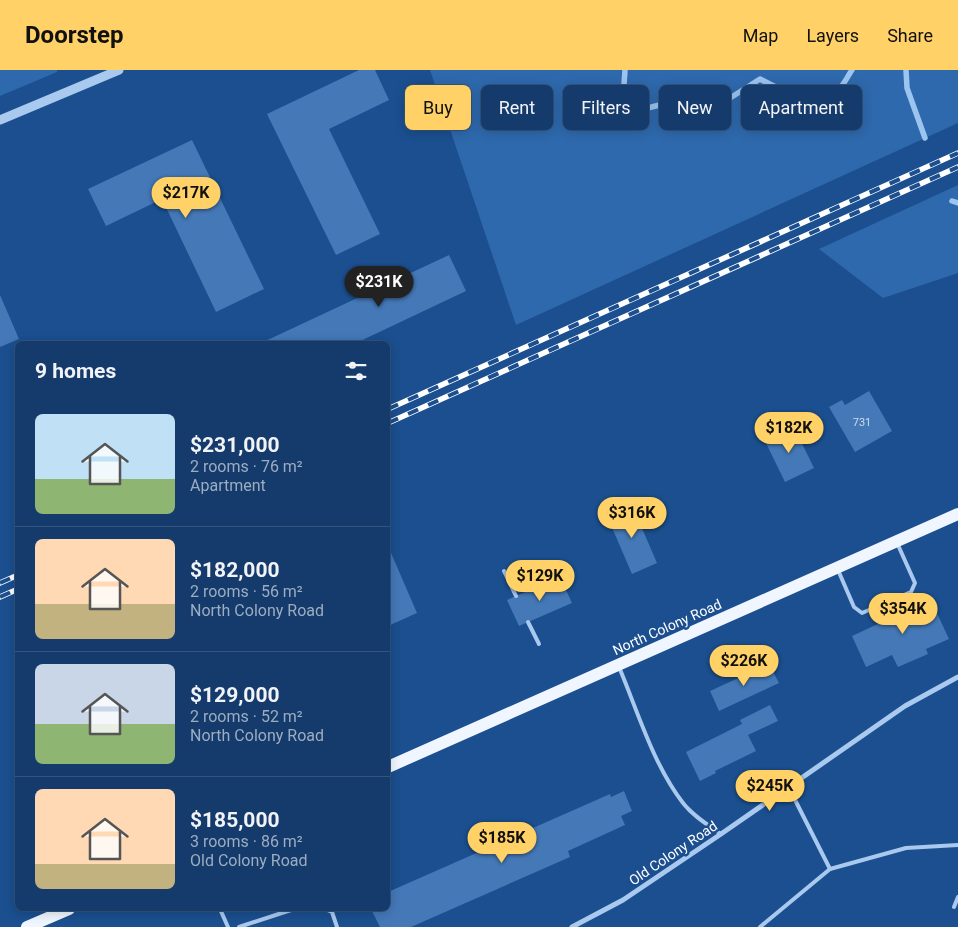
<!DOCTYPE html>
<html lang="en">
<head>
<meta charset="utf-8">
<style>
	body { margin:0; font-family:Roboto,sans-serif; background:#1d4271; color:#f1f3f6; height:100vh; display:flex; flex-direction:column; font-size:19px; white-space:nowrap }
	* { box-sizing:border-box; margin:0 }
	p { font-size:16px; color:#9dadc1 }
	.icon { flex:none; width:28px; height:28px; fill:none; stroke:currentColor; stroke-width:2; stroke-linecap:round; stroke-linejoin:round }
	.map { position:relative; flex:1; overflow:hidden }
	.details { position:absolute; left:15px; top:271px; width:375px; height:570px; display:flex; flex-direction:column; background:#143b6b; border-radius:8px; box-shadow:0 2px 12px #0003,0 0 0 1px #33557e }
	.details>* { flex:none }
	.guide { position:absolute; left:405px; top:15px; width:475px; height:45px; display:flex; gap:10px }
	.price { position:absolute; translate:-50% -42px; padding:0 11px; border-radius:18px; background:#ffd166; color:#111; font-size:16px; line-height:32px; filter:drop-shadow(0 1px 2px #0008) }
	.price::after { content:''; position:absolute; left:50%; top:30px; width:15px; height:11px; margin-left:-8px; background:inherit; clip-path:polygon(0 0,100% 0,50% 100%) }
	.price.on { background:#222; color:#fff }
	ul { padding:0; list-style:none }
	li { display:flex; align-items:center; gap:15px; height:125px; padding:0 20px }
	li+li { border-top:1px solid #33557e }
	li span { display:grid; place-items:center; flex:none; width:140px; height:100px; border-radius:8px; color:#555 }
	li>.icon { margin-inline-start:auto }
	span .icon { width:60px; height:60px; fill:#fffc; stroke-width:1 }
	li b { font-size:21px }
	h2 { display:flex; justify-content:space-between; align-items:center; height:60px; padding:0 20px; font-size:21px }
	.tag { padding:0 18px; border-radius:8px; background:#143b6b; box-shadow:0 2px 12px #0003,0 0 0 1px #33557e; font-size:18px; line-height:45px }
	.tag.on { background:#ffd166; color:#111 }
	header { display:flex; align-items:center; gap:30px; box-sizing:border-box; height:70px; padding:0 25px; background:#ffd166; color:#111 }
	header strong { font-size:24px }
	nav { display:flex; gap:28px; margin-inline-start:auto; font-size:18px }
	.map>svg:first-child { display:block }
	.green { fill:#2e69ad }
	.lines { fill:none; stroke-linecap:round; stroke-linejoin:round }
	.stream { stroke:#9cc4f0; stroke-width:5.5 }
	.building { fill:#4478b7 }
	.service { stroke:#a9c9ee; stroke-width:4 }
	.minor { stroke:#a9c9ee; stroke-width:5 }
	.tertiary { stroke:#a9c9ee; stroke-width:9 }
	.primary { stroke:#f0f6ff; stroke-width:12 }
	.rail-casing { stroke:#fff; stroke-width:5.5 }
	.rail { stroke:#1b4f8f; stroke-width:4; stroke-dasharray:11; stroke-linecap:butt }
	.labels { text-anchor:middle; stroke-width:5; stroke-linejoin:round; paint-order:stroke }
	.number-label { font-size:11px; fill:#d0dded }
	.street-label { font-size:14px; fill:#fff; stroke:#1b4f8f }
</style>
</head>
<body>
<header>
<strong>Doorstep</strong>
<nav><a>Map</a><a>Layers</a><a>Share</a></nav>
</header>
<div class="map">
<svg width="958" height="857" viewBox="0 0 958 857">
	<rect width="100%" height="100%" fill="#1b4f8f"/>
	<g class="green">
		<path d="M 0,0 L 57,0 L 57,2 L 0,26 Z"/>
		<path d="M 430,0 L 958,0 L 958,53 L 516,255 Z"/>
		<path d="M 958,115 L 958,203 L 883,228 L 819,179 Z"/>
	</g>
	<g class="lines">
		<g class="stream">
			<path d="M 625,0 L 623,29 L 626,35 L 635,40 L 644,39 L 675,31 L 716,37 L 760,9 C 779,19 817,40 836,22 C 843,17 847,7 852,0"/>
			<path d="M 906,0 L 907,18 L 925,68"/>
			<path d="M 952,131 L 958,133"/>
		</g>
	</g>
	<g class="building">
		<path d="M 359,0 L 375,0 L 389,30 L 329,59 L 380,164 L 336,185 L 267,44 Z"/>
		<path d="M 192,70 L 264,219 L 216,242 L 162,129 L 106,156 L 88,119 Z"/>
		<path d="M 449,185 L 466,221 L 354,274 L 259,274 Z"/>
		<path d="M 0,225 L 19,269 L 0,277 Z"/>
		<path d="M 869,321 L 892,361 L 855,382 L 829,337 L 842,330 L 845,335 Z"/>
		<path d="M 793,355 L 814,398 L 785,412 L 764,369 Z"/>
		<path d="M 632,435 L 657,493 L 632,504 L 607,446 Z"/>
		<path d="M 388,476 L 417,543 L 388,556 Z"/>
		<path d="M 560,507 L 572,533 L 519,556 L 507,530 Z"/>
		<path d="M 928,524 L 949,569 L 926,579 L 928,584 L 898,597 L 892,585 L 866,597 L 852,566 L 906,541 L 904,535 Z"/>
		<path d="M 769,594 L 779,613 L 719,641 L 710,621 Z"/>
		<path d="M 770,635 L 778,651 L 748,665 L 756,681 L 715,701 L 716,703 L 700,711 L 686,682 L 742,654 L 740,650 Z"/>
		<path d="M 624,721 L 632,741 L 621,746 L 625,755 L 568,781 L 570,787 L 411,857 L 380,857 L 371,839 L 388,839 L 388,822 L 610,724 L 611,727 Z"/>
	</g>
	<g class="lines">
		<g class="service">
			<path d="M 838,500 L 854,537 L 862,543 L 911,522 L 915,513 L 898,475"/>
			<path d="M 504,501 L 516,526"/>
			<path d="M 528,552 L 539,574"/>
			<path d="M 619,597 C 638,642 653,694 683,733 C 693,746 708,755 721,764"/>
			<path d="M 788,716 L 830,799 L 906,778 L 958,775"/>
			<path d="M 954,837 L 958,827"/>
			<path d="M 220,839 L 228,857"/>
			<path d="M 325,839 L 332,842 L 337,857"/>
			<path d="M 239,857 L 294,839"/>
			<path d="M 760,857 L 830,799"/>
		</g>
		<path class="minor" d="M 572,857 L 623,830 L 721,764 L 905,636 L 958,607"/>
		<path class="tertiary" d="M 0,50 L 119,0"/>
		<g class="primary">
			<path d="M 388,697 L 958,444"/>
			<path d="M 27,857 L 69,839"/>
		</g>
		<defs>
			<g id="rail">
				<path d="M 388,339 L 958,83"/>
				<path d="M 388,353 L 958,97"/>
				<path d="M 0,513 L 18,505"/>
				<path d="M 0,527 L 18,519"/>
			</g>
		</defs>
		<use href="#rail" class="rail-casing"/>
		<use href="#rail" class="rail"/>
	</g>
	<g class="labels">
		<g class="number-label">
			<text x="862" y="356">731</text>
		</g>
		<g class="street-label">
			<text transform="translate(667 557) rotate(-24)" y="5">North Colony Road</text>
			<text transform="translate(673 783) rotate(-34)" y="5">Old Colony Road</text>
		</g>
	</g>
</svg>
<b class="price" style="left:186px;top:149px">$217K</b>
<b class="price on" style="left:379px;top:238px">$231K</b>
<b class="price" style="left:789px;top:384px">$182K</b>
<b class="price" style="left:632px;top:469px">$316K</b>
<b class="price" style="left:540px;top:532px">$129K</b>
<b class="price" style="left:903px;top:565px">$354K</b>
<b class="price" style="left:744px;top:617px">$226K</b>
<b class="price" style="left:770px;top:742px">$245K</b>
<b class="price" style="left:502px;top:794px">$185K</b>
<div class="guide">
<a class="tag on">Buy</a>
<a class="tag">Rent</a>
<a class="tag">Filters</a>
<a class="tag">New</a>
<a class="tag">Apartment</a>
</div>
<section class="details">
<h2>9 homes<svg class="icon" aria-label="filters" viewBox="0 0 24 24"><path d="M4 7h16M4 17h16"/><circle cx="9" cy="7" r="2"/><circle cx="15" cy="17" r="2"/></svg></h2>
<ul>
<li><span style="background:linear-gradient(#bfe0f5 65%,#8fb573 0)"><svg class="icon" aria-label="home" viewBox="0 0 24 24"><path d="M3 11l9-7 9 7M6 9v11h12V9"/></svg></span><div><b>$231,000</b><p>2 rooms · 76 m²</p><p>Apartment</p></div></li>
<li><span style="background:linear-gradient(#ffd9b3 65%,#c2b280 0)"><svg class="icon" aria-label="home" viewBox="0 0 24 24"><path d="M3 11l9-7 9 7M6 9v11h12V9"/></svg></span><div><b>$182,000</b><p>2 rooms · 56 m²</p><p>North Colony Road</p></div></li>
<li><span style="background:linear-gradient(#c9d6e8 60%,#8fb573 0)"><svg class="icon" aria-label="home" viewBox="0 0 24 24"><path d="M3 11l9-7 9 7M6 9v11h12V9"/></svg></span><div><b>$129,000</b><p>2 rooms · 52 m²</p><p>North Colony Road</p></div></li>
<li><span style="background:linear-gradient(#ffd9b3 75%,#c2b280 0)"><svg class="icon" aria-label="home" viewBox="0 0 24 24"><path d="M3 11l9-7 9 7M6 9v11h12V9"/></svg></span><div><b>$185,000</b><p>3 rooms · 86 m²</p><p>Old Colony Road</p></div></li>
</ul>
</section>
</div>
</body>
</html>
